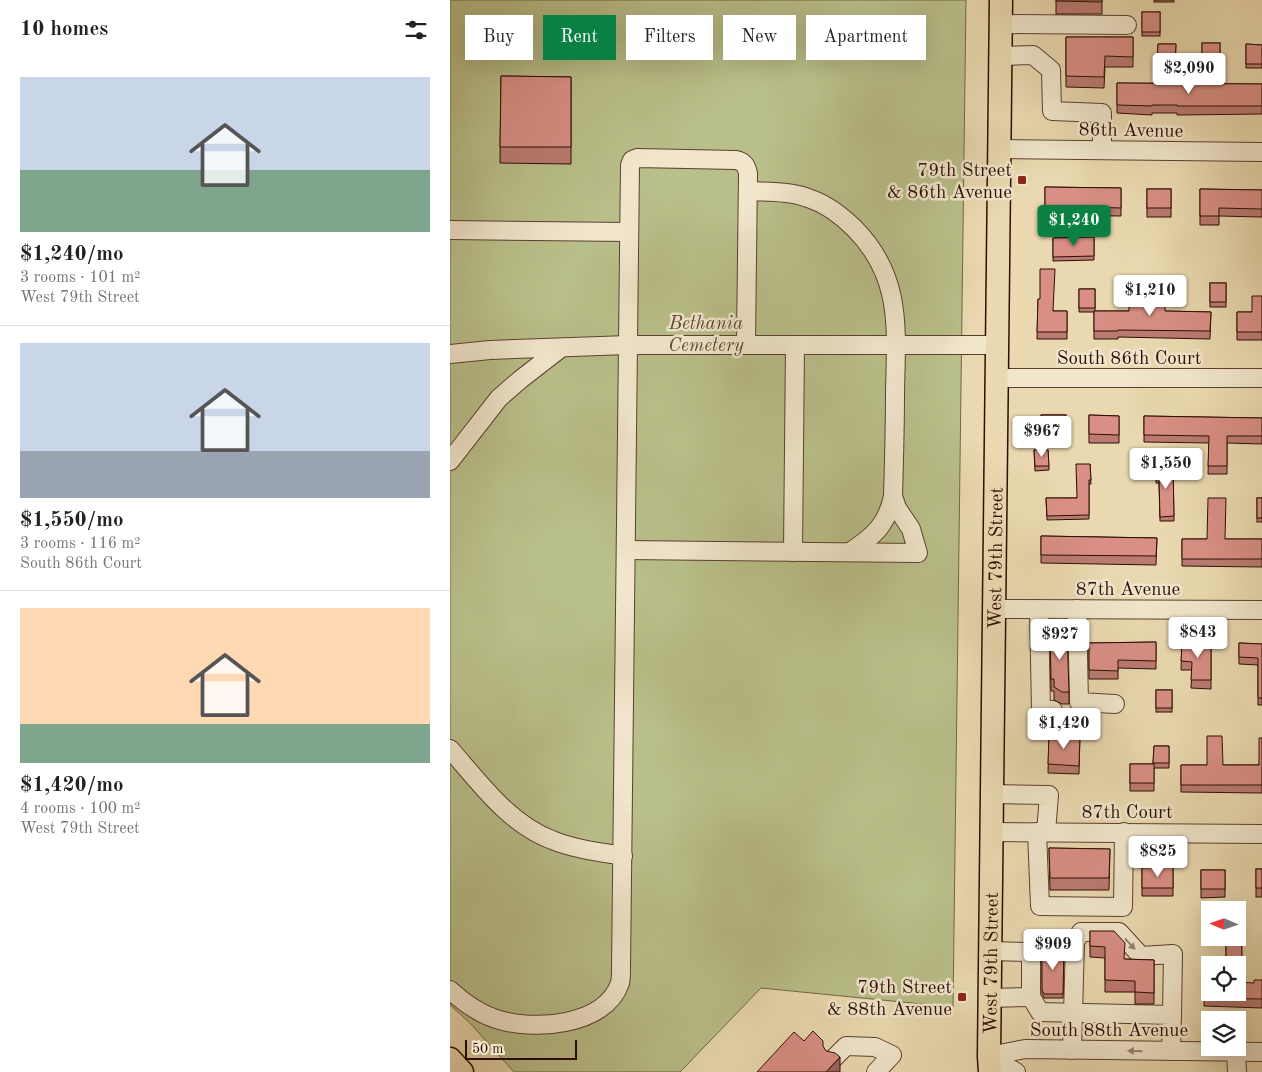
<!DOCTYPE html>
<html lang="en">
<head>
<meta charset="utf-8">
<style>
	body { margin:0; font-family:"Old Standard TT",serif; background:#f6f6f6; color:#202124; height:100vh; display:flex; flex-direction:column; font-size:19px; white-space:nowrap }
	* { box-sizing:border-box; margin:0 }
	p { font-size:16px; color:#757577 }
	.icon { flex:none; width:28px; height:28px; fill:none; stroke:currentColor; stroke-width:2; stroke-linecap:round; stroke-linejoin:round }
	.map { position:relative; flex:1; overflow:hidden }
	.side { display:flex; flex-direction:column; background:#fff; width:450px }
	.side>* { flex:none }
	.banner { position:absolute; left:15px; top:15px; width:475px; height:45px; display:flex; gap:10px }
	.needle { width:32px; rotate:272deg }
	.fabs { position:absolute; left:751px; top:901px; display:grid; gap:10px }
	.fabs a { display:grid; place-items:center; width:45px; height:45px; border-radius:0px; background:#fff; box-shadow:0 5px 20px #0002; font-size:25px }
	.scale { position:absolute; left:15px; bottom:12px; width:112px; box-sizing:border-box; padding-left:5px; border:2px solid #2d0d03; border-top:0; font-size:14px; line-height:18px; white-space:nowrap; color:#2d0d03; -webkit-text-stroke:4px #f1e6cc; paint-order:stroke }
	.price { position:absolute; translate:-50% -42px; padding:0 11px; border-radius:5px; background:#fff; color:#222; font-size:16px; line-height:32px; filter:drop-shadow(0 1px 2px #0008) }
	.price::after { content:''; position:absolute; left:50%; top:30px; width:15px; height:11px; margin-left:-8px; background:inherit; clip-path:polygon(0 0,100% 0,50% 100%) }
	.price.active { background:#0b8043; color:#fff }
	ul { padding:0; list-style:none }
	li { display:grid; align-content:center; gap:10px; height:265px; padding:0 20px }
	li+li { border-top:1px solid #e0e0e0 }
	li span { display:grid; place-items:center; height:155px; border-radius:0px; color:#555 }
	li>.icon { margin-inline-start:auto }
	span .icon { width:90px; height:90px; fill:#fffc; stroke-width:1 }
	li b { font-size:21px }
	h2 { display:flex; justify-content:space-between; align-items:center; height:60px; padding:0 20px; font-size:21px }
	.chip { padding:0 18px; border-radius:0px; background:#fff; box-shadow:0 5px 20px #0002; font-size:18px; line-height:45px }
	.chip.active { background:#0b8043; color:#fff }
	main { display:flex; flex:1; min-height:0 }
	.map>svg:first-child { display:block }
	.green { fill:#b9bf8a; stroke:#736646 }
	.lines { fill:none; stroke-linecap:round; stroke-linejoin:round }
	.minor-casing { stroke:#5c402e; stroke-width:20 }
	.major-casing { stroke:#2d0d03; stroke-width:25 }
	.minor { stroke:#f1e6cc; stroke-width:18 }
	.major { stroke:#ead9b0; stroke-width:22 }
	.wall { fill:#bb7b72; stroke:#2d0d03 }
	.shaded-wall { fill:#98645d; stroke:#2d0d03 }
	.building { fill:#d98f85; stroke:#2d0d03 }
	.oneway { fill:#998472 }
	.poi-dot { fill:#8f2418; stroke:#f1e6cc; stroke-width:2 }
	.labels { text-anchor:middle; stroke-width:5; stroke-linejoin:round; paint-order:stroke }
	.street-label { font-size:19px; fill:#2d0d03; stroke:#f1e6cc }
	.poi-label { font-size:19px; fill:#2d0d03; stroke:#f1e6cc; text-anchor:end }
	.park-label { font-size:19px; font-style:italic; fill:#5e4b32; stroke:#f1e6cc }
</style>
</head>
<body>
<main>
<section class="side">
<h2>10 homes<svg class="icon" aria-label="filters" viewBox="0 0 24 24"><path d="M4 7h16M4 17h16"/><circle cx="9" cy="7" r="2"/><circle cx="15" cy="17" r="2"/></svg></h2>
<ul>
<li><span style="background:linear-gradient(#c9d6e8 60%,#7fa58c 0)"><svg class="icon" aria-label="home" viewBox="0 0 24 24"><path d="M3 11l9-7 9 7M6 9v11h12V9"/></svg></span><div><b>$1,240/mo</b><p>3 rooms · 101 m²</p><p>West 79th Street</p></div></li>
<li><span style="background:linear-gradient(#c9d6e8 70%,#9aa5b1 0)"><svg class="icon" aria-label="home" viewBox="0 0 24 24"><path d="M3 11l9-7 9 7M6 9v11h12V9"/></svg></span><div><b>$1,550/mo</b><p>3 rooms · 116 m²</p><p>South 86th Court</p></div></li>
<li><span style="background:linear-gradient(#ffd9b3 75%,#7fa58c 0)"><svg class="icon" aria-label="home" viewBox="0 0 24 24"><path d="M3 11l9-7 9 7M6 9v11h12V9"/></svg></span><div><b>$1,420/mo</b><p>4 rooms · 100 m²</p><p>West 79th Street</p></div></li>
</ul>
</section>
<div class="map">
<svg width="812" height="1072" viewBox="0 0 812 1072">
	<rect width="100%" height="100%" fill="#ead9b0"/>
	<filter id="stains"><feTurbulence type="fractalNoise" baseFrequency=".004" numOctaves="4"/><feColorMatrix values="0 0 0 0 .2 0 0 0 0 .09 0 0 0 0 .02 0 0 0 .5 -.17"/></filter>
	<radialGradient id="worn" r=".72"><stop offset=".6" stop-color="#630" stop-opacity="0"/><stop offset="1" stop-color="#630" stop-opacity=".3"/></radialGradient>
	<path class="green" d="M 0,0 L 516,0 L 503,1007 L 311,988 L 230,1072 L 64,1072 L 19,1022 L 0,1005 Z"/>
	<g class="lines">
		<defs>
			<g id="minor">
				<path d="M 551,24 L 677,25"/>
				<path d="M 551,56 L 583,55 L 601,70 L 602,111 L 652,113 L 652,150"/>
				<path d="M 550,149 L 812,152"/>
				<path d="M 0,230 L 179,232"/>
				<path d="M 0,354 L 40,350 L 178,345 L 547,345"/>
				<path d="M 547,378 L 812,378"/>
				<path d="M 0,461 L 49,398 L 71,379 L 111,348"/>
				<path d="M 176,550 L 468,553 L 461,529 L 447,508 L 443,496 C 444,462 445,427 445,393 C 446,330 453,278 405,229 C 391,215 377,204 358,198 C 339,191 318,192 298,191"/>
				<path d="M 343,552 L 345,345"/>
				<path d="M 400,552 C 424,536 437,525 443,496"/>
				<path d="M 544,609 L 812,610"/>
				<path d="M 589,609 L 591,710 L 603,710"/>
				<path d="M 627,609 L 629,702 L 665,704"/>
				<path d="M 0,749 C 29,782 59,824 102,840 C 124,849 149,852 173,856"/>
				<path d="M 542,794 L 599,795 L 596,832"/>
				<path d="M 541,832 L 812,834"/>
				<path d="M 587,832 L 590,906 L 673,907 L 674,832"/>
				<path d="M 625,942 L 631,932 L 669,932 L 691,956 L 723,954 L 722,1015"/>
				<path d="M 581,952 L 597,941 L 625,942 L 622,1050"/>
				<path d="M 0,990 C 14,1003 28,1013 46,1019 C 82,1031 155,1027 170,983 C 171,979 171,973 171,968 L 180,165 L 182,160 L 187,158 L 286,160 C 294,162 296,165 298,173 L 296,344"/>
				<path d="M 581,997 L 590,1012 L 722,1015 L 721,1051"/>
				<path d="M 539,998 L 581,997 L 581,952 L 540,951"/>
				<path d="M 786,1051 L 787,1072"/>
				<path d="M 539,1056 L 575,1049 L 812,1052"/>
				<path d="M 539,1056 L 566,1072"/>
				<path d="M 383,1059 L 396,1046 L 425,1047 L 442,1055 L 426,1072"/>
			</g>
			<g id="major">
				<path d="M 0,1059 L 12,1072"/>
				<path id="s1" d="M 540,1072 L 539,1056 L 551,0"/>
			</g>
		</defs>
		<use href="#minor" class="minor-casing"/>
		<use href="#major" class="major-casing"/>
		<use href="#minor" class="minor"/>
		<use href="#major" class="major"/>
	</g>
	<g class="wall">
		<rect x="606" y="0" width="46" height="14"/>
		<rect x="704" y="0" width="20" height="2"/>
		<rect x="692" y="12" width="18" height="24"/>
		<path d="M 616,37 L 683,37 L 683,67 L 655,67 L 654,88 L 616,87 Z"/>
		<rect x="752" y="43" width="18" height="23"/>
		<path d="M 708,44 L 726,44 L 725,68 L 707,68 Z"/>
		<path d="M 796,44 L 812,45 L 812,68 L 796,68 Z"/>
		<path d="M 51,76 L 121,77 L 121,164 L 50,163 Z"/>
		<path d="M 667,83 L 812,84 L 812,114 L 727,115 L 727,113 L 702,113 L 702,115 L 667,113 Z"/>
		<path d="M 595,187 L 671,188 L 671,216 L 595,215 Z"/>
		<rect x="697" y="189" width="24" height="28"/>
		<path d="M 750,189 L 812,190 L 812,217 L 769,216 L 769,225 L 750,225 Z"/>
		<path d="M 644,237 L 644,260 L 603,261 L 603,238 Z"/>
		<rect x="760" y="283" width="16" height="24"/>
		<path d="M 629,289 L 645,289 L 645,311 L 679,311 L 695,306 L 715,311 L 761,312 L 760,339 L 668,337 L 668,339 L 644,339 L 644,312 L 629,312 Z"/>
		<path d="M 812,296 L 812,340 L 787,340 L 787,312 L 802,312 Z"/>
		<path d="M 588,299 L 604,311 L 617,311 L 617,339 L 587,339 Z"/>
		<path d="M 591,415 L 616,415 L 616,442 L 591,441 Z"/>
		<path d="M 639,415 L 669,416 L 669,443 L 639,443 Z"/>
		<path d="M 694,416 L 812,418 L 812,444 L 777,443 L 777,474 L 758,474 L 759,443 L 694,442 Z"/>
		<path d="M 584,450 L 598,450 L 599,470 L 585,471 Z"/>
		<path d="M 640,464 L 641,484 L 639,484 L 639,519 L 597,520 L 596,498 L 627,498 Z"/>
		<path d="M 706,465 L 723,465 L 724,521 L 710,521 L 709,483 L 706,483 Z"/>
		<rect x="807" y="498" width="5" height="24"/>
		<path d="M 591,536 L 707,538 L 706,565 L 591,563 Z"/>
		<path d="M 732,539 L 812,539 L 812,567 L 732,566 Z"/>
		<path d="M 600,632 L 619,692 L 619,704 L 612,704 L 604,700 L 604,691 L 601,691 Z"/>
		<path d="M 732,641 L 761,642 L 761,689 L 741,688 L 742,670 L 731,670 Z"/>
		<path d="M 706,642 L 706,669 L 668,668 L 668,679 L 639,679 L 639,643 Z"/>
		<path d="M 789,643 L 812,644 L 812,705 L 808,705 L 808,665 L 789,664 Z"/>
		<rect x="706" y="690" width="16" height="22"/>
		<path d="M 599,734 L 630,735 L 629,774 L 598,773 Z"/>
		<path d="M 812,738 L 812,793 L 731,792 L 731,765 L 809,765 Z"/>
		<path d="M 704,746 L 719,746 L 719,768 L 704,768 L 704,791 L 680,791 L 680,764 L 703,764 Z"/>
		<path d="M 599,848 L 660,849 L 659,890 L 600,890 Z"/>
		<path d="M 723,867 L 723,896 L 692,896 L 692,868 Z"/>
		<rect x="806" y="869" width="6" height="28"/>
		<path d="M 751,870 L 775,870 L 775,897 L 751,898 Z"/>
		<path d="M 791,914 L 792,966 L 788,966 L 788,965 L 776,965 L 776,938 Z"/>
		<path d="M 640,931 L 674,959 L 704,960 L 704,1004 L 685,1004 L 685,992 L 655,992 L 655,958 L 640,957 Z"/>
		<path d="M 614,948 L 613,998 L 594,998 L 592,994 L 592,953 Z"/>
		<path d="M 755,976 L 760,992 L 804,983 L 812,980 L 812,1008 L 754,1006 Z"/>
	</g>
	<path class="shaded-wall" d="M 390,1057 L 390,1072 L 376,1072 Z"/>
	<g class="building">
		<path d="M 606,0 L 652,0 L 652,2 L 606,1 Z"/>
		<rect x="692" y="12" width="18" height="20"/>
		<path d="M 616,37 L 683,37 L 683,57 L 655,56 L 654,77 L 616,76 Z"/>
		<rect x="752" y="43" width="18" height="19"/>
		<path d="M 708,44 L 726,44 L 725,64 L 707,63 Z"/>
		<path d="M 796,44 L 812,45 L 812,64 L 796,64 Z"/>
		<path d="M 51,76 L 121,77 L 121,147 L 50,147 Z"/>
		<path d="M 667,83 L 812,84 L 812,106 L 727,106 L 727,105 L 702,105 L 702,106 L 667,105 Z"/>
		<path d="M 595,187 L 671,188 L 671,208 L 595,206 Z"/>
		<rect x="697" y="189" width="24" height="19"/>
		<path d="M 750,189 L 812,190 L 812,209 L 769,208 L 769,216 L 750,216 Z"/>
		<path d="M 644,237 L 644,256 L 603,257 L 603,238 Z"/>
		<path d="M 590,269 L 605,269 L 603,311 L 617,311 L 617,332 L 587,332 L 588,299 L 590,299 Z"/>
		<rect x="760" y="283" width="16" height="19"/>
		<path d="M 679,285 L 695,285 L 695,306 L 715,306 L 715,311 L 761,312 L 760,331 L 668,330 L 668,331 L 644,331 L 644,311 L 679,311 Z"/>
		<rect x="629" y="289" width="16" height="19"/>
		<path d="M 802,296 L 812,296 L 812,332 L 787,332 L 787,312 L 802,312 Z"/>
		<rect x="591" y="415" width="25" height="18"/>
		<path d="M 639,415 L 669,416 L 669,435 L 639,434 Z"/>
		<path d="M 694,416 L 812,418 L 812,436 L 777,436 L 777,466 L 758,466 L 759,436 L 694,435 Z"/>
		<path d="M 584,450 L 598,450 L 599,466 L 585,466 Z"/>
		<path d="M 626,464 L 640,464 L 641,480 L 639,480 L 639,515 L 597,516 L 596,498 L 627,498 Z"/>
		<path d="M 706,465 L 723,465 L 724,516 L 710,517 L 709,479 L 706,479 Z"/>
		<path d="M 758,498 L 776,498 L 775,539 L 812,539 L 812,559 L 732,559 L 732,539 L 757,539 Z"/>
		<rect x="807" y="498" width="5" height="20"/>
		<path d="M 591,536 L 707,538 L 706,556 L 591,555 Z"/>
		<path d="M 600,632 L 617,633 L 619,692 L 612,692 L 604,687 L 604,679 L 601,679 Z"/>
		<path d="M 732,641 L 761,642 L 761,680 L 741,680 L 742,662 L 731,661 Z"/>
		<path d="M 706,642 L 706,661 L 668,660 L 668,671 L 639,670 L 639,643 Z"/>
		<path d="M 789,643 L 812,644 L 812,698 L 808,698 L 808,658 L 789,657 Z"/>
		<rect x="706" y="690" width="16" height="18"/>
		<path d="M 599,734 L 630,735 L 629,766 L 598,764 Z"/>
		<path d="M 757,736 L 772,736 L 773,765 L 809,765 L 809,738 L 812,738 L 812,785 L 731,785 L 731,765 L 757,765 Z"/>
		<path d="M 704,746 L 719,746 L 719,763 L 703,763 Z"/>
		<rect x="680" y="764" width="24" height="19"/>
		<path d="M 599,848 L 660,849 L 659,878 L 600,878 Z"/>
		<path d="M 723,867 L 723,888 L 692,888 L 692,868 Z"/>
		<rect x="806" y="869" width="6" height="19"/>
		<rect x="751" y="870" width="24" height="19"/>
		<path d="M 788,914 L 791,914 L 792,962 L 776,962 L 776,938 L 788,938 Z"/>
		<path d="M 640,931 L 664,931 L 675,943 L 674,959 L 704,960 L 704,993 L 685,992 L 685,981 L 655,980 L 655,947 L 640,946 Z"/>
		<path d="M 600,948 L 614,948 L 613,994 L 594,994 L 592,990 L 592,953 Z"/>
		<path d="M 755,976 L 760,976 L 760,992 L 788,992 L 788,982 L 804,983 L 804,980 L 812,980 L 812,999 L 754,998 Z"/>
		<path d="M 363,1031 L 373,1041 L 373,1046 L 376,1051 L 385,1053 L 390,1057 L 376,1072 L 307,1072 L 344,1032 L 354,1041 Z"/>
	</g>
	<defs><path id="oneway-solid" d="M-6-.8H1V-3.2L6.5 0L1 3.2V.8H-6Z" transform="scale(1.25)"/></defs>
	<g class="oneway">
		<use href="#oneway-solid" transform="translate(680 944) rotate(47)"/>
		<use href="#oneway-solid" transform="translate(685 1051) rotate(-179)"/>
	</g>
	<g class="poi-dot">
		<rect x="567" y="175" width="10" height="10" rx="2.5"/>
		<rect x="507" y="992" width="10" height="10" rx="2.5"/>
	</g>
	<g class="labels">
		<g class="street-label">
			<text transform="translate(681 129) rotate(1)" y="7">86th Avenue</text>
			<text x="679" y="364">South 86th Court</text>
			<text dy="7" stroke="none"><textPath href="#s1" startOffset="514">West 79th Street</textPath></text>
			<text x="678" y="595">87th Avenue</text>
			<text x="677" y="818">87th Court</text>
			<text dy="7" stroke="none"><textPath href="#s1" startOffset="109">West 79th Street</textPath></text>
			<text x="659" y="1036">South 88th Avenue</text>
		</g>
		<g class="poi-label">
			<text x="562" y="176">79th Street<tspan x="562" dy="22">&amp; 86th Avenue</tspan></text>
			<text x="502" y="993">79th Street<tspan x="502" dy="22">&amp; 88th Avenue</tspan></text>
		</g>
		<g class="park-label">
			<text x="256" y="329">Bethania<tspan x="256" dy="22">Cemetery</tspan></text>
		</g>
	</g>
	<rect width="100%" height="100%" filter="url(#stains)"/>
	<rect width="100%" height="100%" fill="url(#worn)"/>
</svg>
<div class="fabs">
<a><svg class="needle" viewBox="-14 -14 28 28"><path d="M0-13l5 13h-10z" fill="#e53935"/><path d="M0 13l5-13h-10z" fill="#757577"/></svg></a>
<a><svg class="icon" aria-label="locate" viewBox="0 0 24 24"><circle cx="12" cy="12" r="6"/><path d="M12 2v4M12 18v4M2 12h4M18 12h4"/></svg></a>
<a><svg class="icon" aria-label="layers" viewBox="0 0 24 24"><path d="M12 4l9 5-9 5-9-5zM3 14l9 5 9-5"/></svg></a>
</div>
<div class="scale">50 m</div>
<b class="price" style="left:739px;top:95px">$2,090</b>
<b class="price active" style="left:624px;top:247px">$1,240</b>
<b class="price" style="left:700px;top:317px">$1,210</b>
<b class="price" style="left:592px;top:458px">$967</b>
<b class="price" style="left:716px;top:490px">$1,550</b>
<b class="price" style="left:748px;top:659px">$843</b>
<b class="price" style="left:610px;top:661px">$927</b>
<b class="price" style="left:614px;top:750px">$1,420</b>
<b class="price" style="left:708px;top:878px">$825</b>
<b class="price" style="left:603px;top:971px">$909</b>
<div class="banner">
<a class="chip">Buy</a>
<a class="chip active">Rent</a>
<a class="chip">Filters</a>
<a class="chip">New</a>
<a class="chip">Apartment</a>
</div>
</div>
</main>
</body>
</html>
